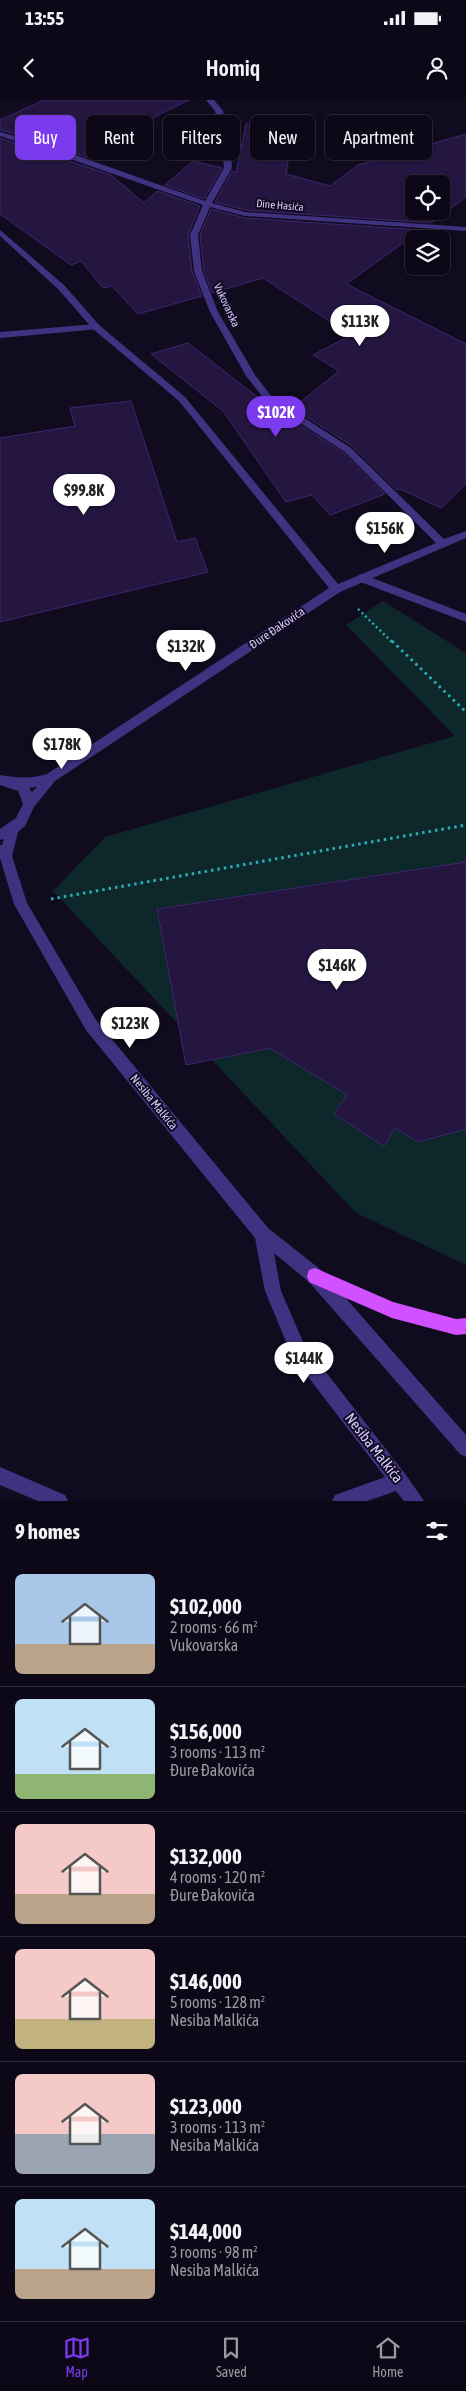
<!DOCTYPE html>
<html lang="en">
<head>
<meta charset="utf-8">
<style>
	body { margin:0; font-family:"Asap Condensed",sans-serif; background:#161120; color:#f1f3f6; height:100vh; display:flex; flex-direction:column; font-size:19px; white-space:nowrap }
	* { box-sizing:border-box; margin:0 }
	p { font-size:16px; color:#9a9aa1 }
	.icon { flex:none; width:28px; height:28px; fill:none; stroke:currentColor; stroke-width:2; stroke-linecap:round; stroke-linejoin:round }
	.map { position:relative; height:1401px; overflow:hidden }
	.drawer { display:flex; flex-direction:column; background:#0d0817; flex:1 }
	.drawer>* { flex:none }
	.top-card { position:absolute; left:15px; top:15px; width:436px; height:45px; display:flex; gap:10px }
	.tools { position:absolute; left:405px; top:75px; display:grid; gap:10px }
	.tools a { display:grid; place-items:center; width:45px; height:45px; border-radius:8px; background:#0d0817; box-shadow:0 1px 4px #0004,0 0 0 1px #2d2936; font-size:25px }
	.price { position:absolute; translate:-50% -42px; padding:0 11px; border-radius:18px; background:#fff; color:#222; font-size:16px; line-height:32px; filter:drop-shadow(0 1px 2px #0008) }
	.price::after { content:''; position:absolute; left:50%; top:30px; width:15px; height:11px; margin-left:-8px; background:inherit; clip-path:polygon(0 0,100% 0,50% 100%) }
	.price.on { background:#7c3aed; color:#fff }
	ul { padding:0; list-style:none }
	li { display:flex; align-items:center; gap:15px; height:125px; padding:0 15px }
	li+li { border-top:1px solid #2d2936 }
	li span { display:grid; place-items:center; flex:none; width:140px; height:100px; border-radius:8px; color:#555 }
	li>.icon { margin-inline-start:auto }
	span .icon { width:60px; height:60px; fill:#fffc; stroke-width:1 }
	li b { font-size:21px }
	h2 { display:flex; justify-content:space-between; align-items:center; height:60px; padding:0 15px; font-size:21px }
	.chip { padding:0 18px; border-radius:8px; background:#0d0817; box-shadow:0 1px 4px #0004,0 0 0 1px #2d2936; font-size:18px; line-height:45px }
	.chip.on { background:#7c3aed; color:#fff }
	.status { display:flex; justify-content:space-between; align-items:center; height:35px; padding:0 25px; background:#0d0817; direction:ltr }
	.status svg { height:14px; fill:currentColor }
	header { display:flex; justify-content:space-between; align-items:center; height:65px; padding:0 15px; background:#0d0817; font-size:22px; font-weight:600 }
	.tab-bar { display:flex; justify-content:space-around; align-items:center; height:70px; border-top:1px solid #2d2936; background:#0d0817; font-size:14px; color:#9a9aa1 }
	.tab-bar a { display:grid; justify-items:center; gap:2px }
	.tab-bar .on { color:#7c3aed }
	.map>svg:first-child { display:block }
	.green { fill:#0e272a }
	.building { fill:#241641; stroke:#3d276f; fill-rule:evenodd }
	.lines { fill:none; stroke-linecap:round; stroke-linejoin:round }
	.path-far1 { stroke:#26afb6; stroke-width:2.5; stroke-dasharray:2 3; stroke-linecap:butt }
	.path { stroke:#26afb6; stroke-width:3; stroke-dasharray:2.5 4; stroke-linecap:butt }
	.service { fill:#3f3381; fill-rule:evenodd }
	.minor { fill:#3f3381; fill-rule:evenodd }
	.primary { fill:#d150ff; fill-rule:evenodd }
	.labels { text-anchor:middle; stroke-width:4; stroke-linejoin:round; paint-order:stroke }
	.far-street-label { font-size:11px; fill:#d6c9ff; stroke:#110b1f }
	.street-label { font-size:12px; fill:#d6c9ff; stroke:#110b1f }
	.near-street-label { font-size:15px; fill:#d6c9ff; stroke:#110b1f }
</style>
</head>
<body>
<div class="status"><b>13:55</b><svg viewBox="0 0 49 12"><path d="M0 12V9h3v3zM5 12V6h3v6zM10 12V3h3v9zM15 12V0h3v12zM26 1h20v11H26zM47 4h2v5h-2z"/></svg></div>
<header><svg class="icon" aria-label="back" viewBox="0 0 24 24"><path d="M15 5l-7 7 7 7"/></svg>Homiq<svg class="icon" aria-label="person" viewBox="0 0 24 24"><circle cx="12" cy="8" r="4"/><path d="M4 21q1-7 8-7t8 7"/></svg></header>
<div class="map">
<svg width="466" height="1401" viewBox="0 0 466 1401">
	<rect width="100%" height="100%" fill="#110b1f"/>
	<path class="green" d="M 383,501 L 466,553 L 466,1165 L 356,1113 L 53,791 L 105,737 L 455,636 L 346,525 Z"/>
	<g class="building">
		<path d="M 44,0 L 189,0 L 83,52 L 91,59 L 51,44 L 0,30 L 0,20 Z"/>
		<path d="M 246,24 L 294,26 L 286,74 L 330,86 L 358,65 L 466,34 L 466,97 L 431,123 L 245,110 L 215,102 L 232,71 L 236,72 ZM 414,84 L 441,84 L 441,111 L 414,111 Z"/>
		<path d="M 0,38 L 111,75 L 144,103 L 157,91 L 200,106 L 188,135 L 192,171 L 202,196 L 138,214 L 112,186 L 103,188 L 81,161 L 71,165 L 0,114 Z"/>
		<path d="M 193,61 L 222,68 L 204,99 L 165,85 Z"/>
		<path d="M 211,109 L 245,118 L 421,130 L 346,184 L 466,244 L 466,384 L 441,408 L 400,389 L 397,390 L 352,346 L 293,308 L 339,271 L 313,255 L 351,235 L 263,178 L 212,193 L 204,171 L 200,135 Z"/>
		<path d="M 188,243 L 282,316 L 284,315 L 344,353 L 385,394 L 330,415 L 312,395 L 286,402 L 223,311 L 151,254 Z"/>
		<path d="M 131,301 L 177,442 L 195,438 L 208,472 L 0,522 L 0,338 L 75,326 L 70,308 Z"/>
		<path d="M 466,762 L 466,1029 L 418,1042 L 395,1028 L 384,1046 L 334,1014 L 347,995 L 270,948 L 186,965 L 157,809 Z"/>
	</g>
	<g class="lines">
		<path class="path-far1" d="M 358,509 L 393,543"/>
		<g class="path">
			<path d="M 392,541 L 466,612"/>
			<path d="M 51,799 L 466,725"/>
		</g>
		<g class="service">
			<path d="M 96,224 L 99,225 L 99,229 L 0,238 L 0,232 Z"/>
			<path d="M 362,474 L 466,514 L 466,522 L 358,481 L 357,478 L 358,475 Z"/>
		</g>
		<g class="minor">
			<path d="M 206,0 L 214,0 L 223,11 L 229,33 L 232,68 L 212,103 L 245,112 L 466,127 L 466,131 L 245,116 L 210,107 L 198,135 L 202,171 L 218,212 L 255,275 L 272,297 L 351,348 L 444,439 L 466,431 L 466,438 L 340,492 L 55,681 L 34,707 L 25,726 L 18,732 L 12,756 L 27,803 L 96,920 L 268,1128 L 321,1170 L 466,1335 L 466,1357 L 460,1354 L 309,1182 L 274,1153 L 281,1191 L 304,1244 L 406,1375 L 424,1401 L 404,1401 L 396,1391 L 367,1401 L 332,1401 L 335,1395 L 385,1377 L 292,1256 L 265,1191 L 255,1138 L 86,930 L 14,804 L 0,758 L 0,745 L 2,745 L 4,739 L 0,740 L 0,729 L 16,718 L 23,704 L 18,691 L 0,685 L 0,675 C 17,678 31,679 47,674 L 329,488 L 179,301 L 93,229 L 58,189 L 0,136 L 0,130 L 64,185 L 99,225 L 185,297 L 338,484 L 436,443 L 345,352 L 266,301 L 246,276 L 210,212 L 194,171 L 190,135 L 203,105 L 44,50 L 0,36 L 0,32 L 50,46 L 205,101 L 224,68 L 221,33 L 215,11 ZM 37,687 L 32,692 L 29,688 Z"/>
			<path d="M 0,1367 L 65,1395 L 68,1401 L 38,1401 L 0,1385 Z"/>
		</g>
		<path class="primary" d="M 315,1168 L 393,1202 L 456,1219 L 466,1218 L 466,1234 L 456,1235 L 392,1218 L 309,1182 L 307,1176 L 309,1170 Z"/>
	</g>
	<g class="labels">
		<g class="far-street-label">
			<text transform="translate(280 105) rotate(5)" y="4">Dine Hasića</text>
			<text transform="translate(227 205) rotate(65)" y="4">Vukovarska</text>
		</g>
		<g class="street-label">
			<text transform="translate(277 528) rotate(-34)" y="4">Đure Đakovića</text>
			<text transform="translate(154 1002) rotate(51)" y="4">Nesiba Malkića</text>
		</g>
		<g class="near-street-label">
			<text transform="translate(374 1348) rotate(52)" y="5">Nesiba Malkića</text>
		</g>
	</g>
</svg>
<div class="tools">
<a><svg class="icon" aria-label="locate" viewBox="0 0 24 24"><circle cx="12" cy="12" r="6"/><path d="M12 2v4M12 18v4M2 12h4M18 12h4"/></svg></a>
<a><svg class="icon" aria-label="layers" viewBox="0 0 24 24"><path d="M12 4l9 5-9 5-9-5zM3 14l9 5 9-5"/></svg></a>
</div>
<b class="price" style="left:360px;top:247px">$113K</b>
<b class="price on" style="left:276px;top:338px">$102K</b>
<b class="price" style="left:84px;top:416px">$99.8K</b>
<b class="price" style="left:385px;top:454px">$156K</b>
<b class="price" style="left:186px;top:572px">$132K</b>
<b class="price" style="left:62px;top:670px">$178K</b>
<b class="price" style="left:337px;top:891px">$146K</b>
<b class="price" style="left:130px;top:949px">$123K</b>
<b class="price" style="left:304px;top:1284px">$144K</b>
<div class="top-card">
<a class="chip on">Buy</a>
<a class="chip">Rent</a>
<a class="chip">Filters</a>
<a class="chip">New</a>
<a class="chip">Apartment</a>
</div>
</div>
<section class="drawer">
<h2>9 homes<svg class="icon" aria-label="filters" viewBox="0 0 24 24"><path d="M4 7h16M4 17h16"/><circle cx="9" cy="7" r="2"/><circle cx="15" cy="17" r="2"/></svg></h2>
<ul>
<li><span style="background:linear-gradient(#a9c7e8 70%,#b9a48a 0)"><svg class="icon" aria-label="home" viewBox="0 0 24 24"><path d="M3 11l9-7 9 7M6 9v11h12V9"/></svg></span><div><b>$102,000</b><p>2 rooms · 66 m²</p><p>Vukovarska</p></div></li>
<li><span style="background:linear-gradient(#bfe0f5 75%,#8fb573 0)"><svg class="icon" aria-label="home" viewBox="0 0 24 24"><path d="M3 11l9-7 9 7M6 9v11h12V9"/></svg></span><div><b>$156,000</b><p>3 rooms · 113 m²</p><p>Đure Đakovića</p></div></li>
<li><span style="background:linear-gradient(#f6c9c9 70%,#b9a48a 0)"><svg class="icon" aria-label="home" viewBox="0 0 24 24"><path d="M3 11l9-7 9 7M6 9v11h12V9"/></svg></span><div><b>$132,000</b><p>4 rooms · 120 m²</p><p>Đure Đakovića</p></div></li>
<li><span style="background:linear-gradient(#f6c9c9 70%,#c2b280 0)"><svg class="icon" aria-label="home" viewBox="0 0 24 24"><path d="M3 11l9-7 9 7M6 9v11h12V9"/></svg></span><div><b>$146,000</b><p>5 rooms · 128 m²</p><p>Nesiba Malkića</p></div></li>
<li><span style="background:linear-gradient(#f6c9c9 60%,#9aa5b1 0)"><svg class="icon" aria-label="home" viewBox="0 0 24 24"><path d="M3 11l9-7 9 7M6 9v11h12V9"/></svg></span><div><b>$123,000</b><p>3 rooms · 113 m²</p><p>Nesiba Malkića</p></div></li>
<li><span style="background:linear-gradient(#bfe0f5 70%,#b9a48a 0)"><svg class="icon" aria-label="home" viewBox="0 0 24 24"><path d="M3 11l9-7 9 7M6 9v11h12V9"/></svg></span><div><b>$144,000</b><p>3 rooms · 98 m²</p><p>Nesiba Malkića</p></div></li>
</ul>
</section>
<nav class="tab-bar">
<a class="on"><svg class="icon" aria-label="map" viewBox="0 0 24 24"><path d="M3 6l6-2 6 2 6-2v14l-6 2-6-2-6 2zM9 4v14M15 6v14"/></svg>Map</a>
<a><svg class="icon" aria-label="saved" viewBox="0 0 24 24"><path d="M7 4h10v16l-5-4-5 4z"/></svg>Saved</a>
<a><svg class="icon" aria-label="home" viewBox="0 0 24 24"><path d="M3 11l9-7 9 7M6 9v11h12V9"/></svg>Home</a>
</nav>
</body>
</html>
